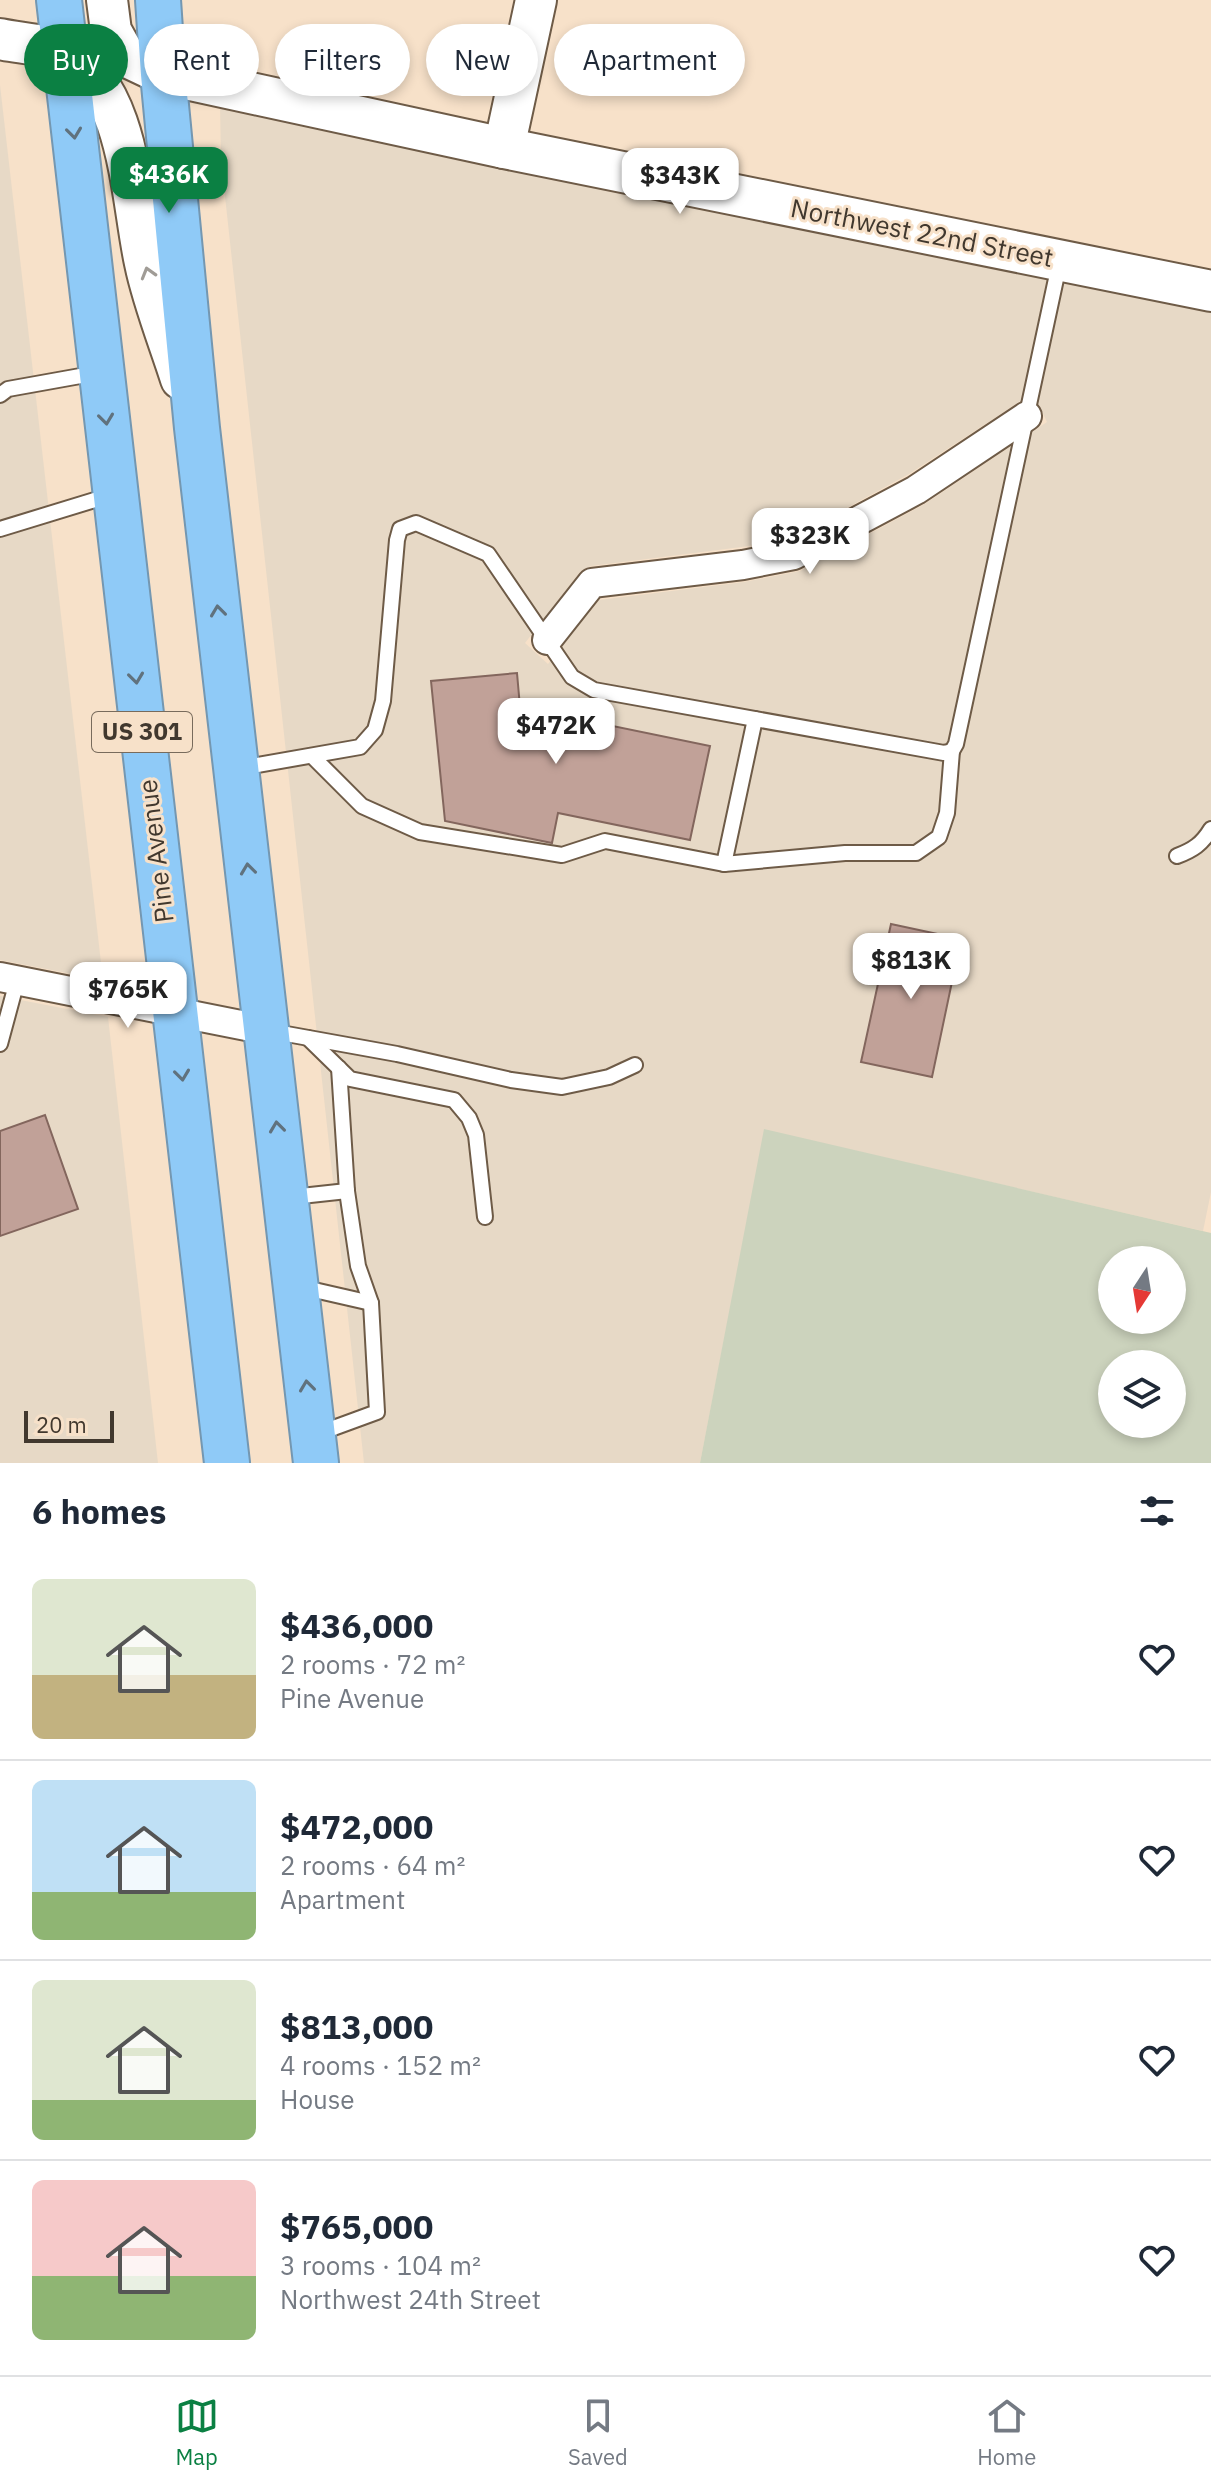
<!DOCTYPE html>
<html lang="en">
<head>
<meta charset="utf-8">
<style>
	body { margin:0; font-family:"IBM Plex Sans",sans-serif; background:#f6f6f7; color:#1f2937; height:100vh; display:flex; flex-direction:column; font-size:30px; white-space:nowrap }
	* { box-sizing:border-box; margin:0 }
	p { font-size:26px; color:#747a83 }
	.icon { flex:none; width:44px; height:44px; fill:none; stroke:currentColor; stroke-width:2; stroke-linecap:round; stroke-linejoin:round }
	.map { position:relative; height:1463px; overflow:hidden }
	.side { display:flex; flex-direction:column; background:#fff; flex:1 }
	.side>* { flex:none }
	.guide { position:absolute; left:24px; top:24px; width:800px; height:72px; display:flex; gap:16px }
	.needle { width:52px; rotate:192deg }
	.controls { position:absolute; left:1098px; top:1246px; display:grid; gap:16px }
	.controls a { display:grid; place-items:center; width:88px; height:88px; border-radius:50%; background:#fff; box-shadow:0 4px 12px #0003; font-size:40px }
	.scale { position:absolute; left:24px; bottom:20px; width:90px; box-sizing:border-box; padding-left:8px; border:4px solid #41382e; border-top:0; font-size:22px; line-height:28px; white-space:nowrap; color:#41382e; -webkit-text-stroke:6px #f7e1c9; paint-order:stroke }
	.price { position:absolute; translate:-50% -68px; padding:0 18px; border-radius:16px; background:#fff; color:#222; font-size:26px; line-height:52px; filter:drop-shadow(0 2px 4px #0008) }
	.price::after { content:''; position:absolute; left:50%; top:48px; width:24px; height:18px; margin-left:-12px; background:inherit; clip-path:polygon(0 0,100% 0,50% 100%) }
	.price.current { background:#0b8043; color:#fff }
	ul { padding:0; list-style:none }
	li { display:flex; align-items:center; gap:24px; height:200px; padding:0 32px }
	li+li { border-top:2px solid #e0e1e3 }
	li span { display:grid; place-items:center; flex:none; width:224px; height:160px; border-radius:12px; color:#555 }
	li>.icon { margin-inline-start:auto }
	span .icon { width:96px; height:96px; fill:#fffc; stroke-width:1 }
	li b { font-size:34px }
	h2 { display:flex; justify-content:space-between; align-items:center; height:96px; padding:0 32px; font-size:34px }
	.pill { padding:0 28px; border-radius:36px; background:#fff; box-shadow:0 4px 12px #0003; font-size:28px; line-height:72px }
	.pill.current { background:#0b8043; color:#fff }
	.dock { display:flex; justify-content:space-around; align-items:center; height:112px; border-top:2px solid #e0e1e3; background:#fff; font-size:22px; color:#747a83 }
	.dock a { display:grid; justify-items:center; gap:4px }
	.dock .current { color:#0b8043 }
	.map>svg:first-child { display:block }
	.commercial { fill:#e7d9c6; fill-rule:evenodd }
	.green { fill:#ccd3bd; fill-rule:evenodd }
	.building { fill:#c1a198; stroke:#83665d; stroke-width:2 }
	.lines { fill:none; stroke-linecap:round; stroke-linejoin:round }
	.lane-casing { stroke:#6e5b47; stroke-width:18 }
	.street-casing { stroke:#6e5b47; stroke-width:32 }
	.secondary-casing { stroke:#6e5b47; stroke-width:44 }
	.highway-casing { stroke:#7497b1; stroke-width:48 }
	.lane { stroke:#fff; stroke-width:14 }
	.street { stroke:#fff; stroke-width:28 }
	.secondary { stroke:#fff; stroke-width:40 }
	.highway { stroke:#8fcaf7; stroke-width:44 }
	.oneway { stroke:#60727e }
	.oneway2 { stroke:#a09c96 }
	.labels { text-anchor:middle; stroke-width:6; stroke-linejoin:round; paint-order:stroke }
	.shield { fill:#f7e1c9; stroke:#786b5c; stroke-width:2 }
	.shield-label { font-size:24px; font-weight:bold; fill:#41382e }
	.street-label { font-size:26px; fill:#41382e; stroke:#f7e1c9 }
</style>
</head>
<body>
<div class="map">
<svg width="1211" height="1463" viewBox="0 0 1211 1463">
	<rect width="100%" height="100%" fill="#f7e1c9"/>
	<g class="commercial">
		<path d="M 0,85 L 103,980 L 0,960 Z"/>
		<path d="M 220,104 L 1211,309 L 1211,1192 L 1203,1231 L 765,1130 L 700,1463 L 364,1463 L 221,160 ZM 1033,393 L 1047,422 L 923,505 L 800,571 L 744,582 L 599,600 L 548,664 L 525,643 L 580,572 L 591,566 L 742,547 L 790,539 L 909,474 Z"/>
		<path d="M 0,996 L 108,1017 L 158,1463 L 0,1463 Z"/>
	</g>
	<path class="green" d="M 764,1129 L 1211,1233 L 1211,1463 L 700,1463 ZM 1112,1260 L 1172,1260 L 1172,1320 L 1112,1320 ZM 1112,1364 L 1172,1364 L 1172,1424 L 1112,1424 Z"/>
	<g class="building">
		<path d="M 517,673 L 520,707 L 710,746 L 690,840 L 558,813 L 552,843 L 445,821 L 431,681 Z"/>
		<path d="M 891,924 L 961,939 L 932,1077 L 861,1062 Z"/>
		<path d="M 45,1115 L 78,1209 L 0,1236 L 0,1131 Z"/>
	</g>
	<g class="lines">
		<defs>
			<g id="lane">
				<path d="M 0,395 L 8,389 L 97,373"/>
				<path d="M 0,529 L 111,495"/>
				<path d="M 312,756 L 362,806 L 420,832 L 562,855 L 605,841 L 724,864 L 845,853 L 916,853 L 939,837 L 947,813 L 952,751"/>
				<path d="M 240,768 L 360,747 L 375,730 L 383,701 L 397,540 L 400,529 L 416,523 L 488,554 L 572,677 L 594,690 L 944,753 L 952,751 L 956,744 L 1059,265"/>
				<path d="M 1177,856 C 1193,850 1202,844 1211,829"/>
				<path d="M 724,864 L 755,719"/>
				<path d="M 270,1031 L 397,1054 L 511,1080 L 562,1087 L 609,1077 L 635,1065"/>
				<path d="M 308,1038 L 350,1079 L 454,1100 L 469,1118 L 476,1135 L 485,1217"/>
				<path d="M 0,1044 L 17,981"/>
				<path d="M 292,1197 L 347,1191"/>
				<path d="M 301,1287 L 371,1303"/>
				<path d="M 317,1434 L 377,1412 L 371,1303 L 358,1266 L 347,1191 L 339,1068"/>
			</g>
			<g id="street">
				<path d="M 547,640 L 592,583 L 743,565 L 794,555 L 916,490 L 1027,416"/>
				<path d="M 0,977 L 266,1030"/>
			</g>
			<g id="secondary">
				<path d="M 107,0 L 111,31 L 125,56 L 163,74 L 504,148 L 1211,291"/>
				<path d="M 0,39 C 18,43 50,45 65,53 C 131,89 131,200 145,263 C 153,302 169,341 181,379"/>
				<path d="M 504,148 L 536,0"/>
			</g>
			<g id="highway">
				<path d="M 59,0 L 227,1463"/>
				<path d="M 158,0 L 163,74 L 197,428 L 316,1463"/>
			</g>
		</defs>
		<use href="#lane" class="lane-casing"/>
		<use href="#street" class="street-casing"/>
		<use href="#secondary" class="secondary-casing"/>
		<use href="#highway" class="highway-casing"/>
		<use href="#lane" class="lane"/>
		<use href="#street" class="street"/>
		<use href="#secondary" class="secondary"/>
		<use href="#highway" class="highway"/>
	</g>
	<defs><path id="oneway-chevron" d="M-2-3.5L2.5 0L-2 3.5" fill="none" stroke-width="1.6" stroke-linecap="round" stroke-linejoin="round" transform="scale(2)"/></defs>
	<g class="oneway">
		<use href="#oneway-chevron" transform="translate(74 133) rotate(83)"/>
		<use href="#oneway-chevron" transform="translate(106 419) rotate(83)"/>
		<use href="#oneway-chevron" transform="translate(218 611) rotate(-97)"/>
		<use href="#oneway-chevron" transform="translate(136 678) rotate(83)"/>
		<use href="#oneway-chevron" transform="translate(248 869) rotate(-97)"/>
		<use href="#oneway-chevron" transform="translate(182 1075) rotate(83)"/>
		<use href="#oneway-chevron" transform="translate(277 1127) rotate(-97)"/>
		<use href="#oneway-chevron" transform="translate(307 1386) rotate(-97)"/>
	</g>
	<use class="oneway2" href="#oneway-chevron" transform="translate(148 273) rotate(-106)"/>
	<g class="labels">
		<rect class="shield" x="92" y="712" width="100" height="40" rx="6"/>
		<g class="shield-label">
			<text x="142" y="740">US 301</text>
		</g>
		<g class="street-label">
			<text transform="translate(922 233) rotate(11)" y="9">Northwest 22nd Street</text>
			<text transform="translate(156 851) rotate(-97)" y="9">Pine Avenue</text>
		</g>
	</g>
</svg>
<div class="controls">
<a><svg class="needle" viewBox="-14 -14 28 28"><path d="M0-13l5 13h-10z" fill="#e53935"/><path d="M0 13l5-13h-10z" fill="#747a83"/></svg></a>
<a><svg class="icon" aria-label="layers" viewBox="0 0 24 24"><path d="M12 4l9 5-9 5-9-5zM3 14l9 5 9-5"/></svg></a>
</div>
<div class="scale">20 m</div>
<b class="price current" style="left:169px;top:215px">$436K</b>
<b class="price" style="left:680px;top:216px">$343K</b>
<b class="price" style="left:810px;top:576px">$323K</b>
<b class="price" style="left:556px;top:766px">$472K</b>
<b class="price" style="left:911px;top:1001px">$813K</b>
<b class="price" style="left:128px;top:1030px">$765K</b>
<div class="guide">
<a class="pill current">Buy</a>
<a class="pill">Rent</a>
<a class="pill">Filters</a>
<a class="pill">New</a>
<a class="pill">Apartment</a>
</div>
</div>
<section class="side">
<h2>6 homes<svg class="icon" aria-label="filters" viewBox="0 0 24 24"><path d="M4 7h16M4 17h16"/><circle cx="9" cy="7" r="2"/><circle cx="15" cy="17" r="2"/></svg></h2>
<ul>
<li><span style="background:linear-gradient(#dfe7d0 60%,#c2b280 0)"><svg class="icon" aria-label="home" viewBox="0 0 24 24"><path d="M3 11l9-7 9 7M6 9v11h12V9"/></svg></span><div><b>$436,000</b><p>2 rooms · 72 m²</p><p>Pine Avenue</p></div><svg class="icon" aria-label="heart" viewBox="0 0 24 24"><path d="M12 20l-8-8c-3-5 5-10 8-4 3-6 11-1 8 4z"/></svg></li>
<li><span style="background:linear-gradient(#bfe0f5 70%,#8fb573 0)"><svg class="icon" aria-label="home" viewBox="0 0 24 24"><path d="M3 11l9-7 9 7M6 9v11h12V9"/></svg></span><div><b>$472,000</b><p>2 rooms · 64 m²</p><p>Apartment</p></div><svg class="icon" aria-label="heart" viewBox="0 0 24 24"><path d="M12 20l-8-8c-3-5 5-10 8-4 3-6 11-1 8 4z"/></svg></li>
<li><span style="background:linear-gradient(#dfe7d0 75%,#8fb573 0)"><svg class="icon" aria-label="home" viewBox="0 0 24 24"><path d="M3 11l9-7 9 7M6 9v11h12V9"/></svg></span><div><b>$813,000</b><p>4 rooms · 152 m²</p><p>House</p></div><svg class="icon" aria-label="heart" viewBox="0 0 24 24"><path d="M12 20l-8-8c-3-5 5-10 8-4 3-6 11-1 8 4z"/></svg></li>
<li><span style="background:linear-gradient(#f6c9c9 60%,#8fb573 0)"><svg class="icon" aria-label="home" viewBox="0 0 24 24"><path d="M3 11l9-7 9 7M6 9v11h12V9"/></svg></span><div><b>$765,000</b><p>3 rooms · 104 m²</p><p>Northwest 24th Street</p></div><svg class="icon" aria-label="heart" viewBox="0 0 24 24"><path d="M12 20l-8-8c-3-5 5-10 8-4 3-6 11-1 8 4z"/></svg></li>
</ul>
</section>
<nav class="dock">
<a class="current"><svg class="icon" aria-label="map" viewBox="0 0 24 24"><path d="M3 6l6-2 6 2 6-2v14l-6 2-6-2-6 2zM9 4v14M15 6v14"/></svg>Map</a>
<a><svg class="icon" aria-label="saved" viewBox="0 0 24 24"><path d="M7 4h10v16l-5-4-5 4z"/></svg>Saved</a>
<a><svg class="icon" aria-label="home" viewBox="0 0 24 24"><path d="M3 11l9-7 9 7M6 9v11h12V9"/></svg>Home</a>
</nav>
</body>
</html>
